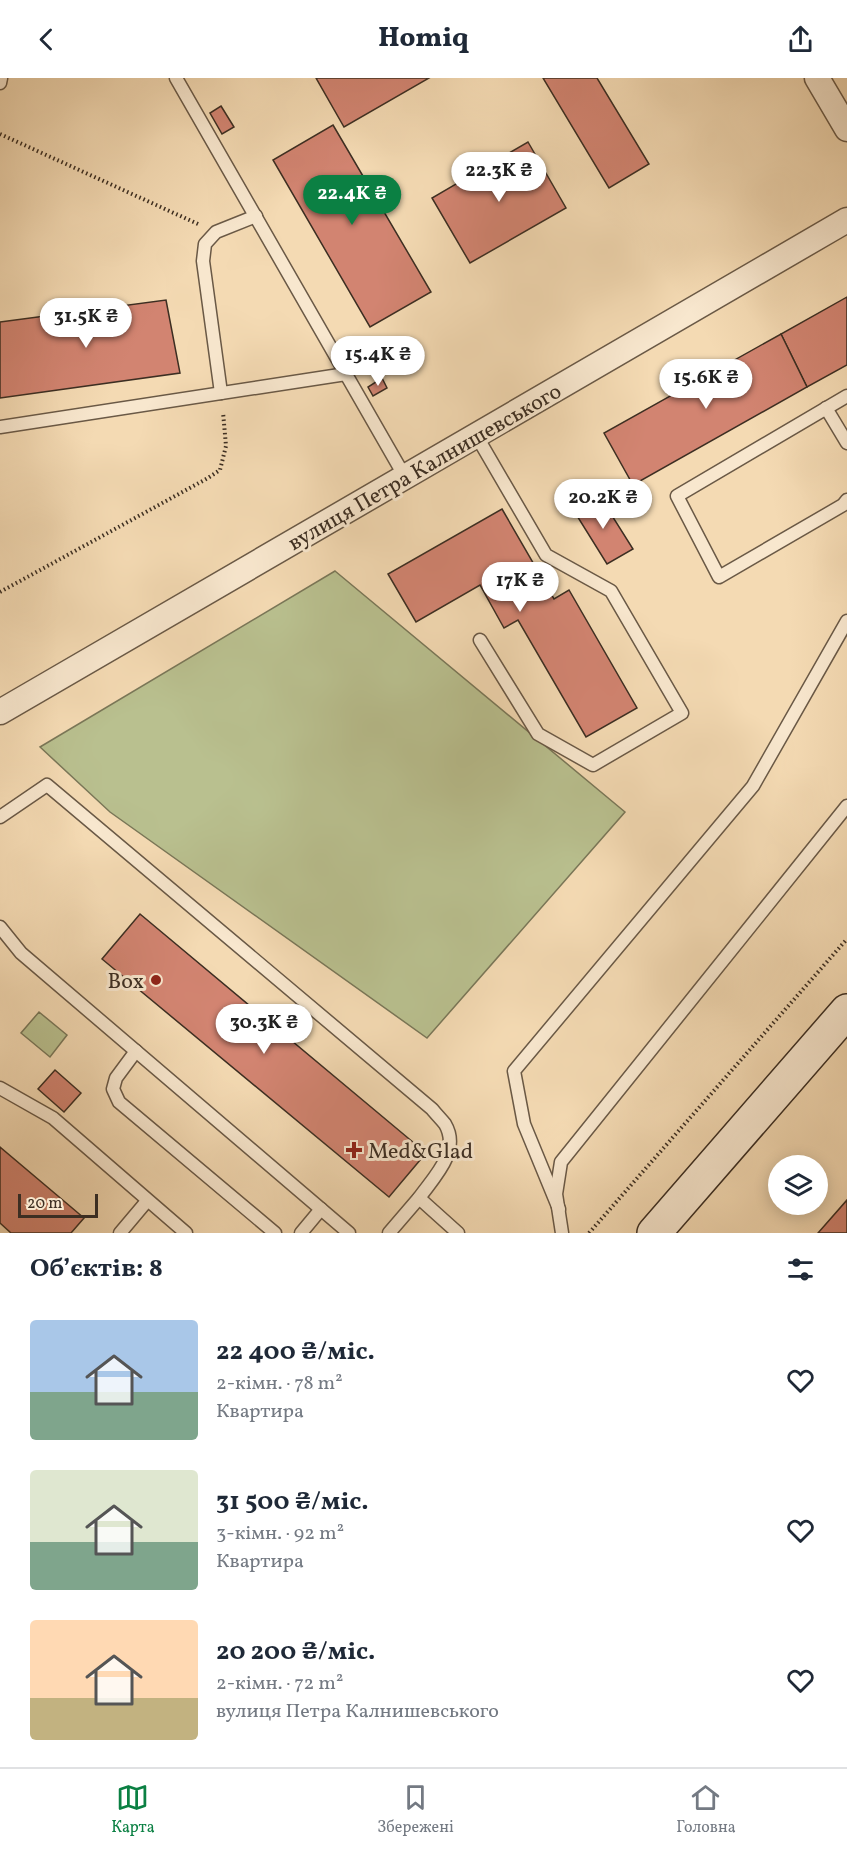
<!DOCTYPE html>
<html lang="uk">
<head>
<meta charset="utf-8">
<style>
	body { margin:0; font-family:Vollkorn,serif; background:#f6f6f7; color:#1f2937; height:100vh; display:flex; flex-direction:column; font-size:22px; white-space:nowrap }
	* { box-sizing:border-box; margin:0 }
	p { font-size:20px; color:#747a83 }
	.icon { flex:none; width:33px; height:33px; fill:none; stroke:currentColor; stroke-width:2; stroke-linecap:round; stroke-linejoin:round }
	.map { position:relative; height:1155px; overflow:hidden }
	.sheet { display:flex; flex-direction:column; background:#fff; flex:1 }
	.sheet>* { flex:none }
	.tools { position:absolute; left:768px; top:1077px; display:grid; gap:12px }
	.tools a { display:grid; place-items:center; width:60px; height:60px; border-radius:50%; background:#fff; box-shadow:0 3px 15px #0003; font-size:30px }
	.scale { position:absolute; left:18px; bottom:15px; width:80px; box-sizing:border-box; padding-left:6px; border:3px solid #3c2e22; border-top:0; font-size:16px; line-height:21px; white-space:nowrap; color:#3c2e22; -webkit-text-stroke:4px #f8e7ce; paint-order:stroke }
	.price { position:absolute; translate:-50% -51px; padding:0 14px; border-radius:21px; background:#fff; color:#222; font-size:20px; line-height:39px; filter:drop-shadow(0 2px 3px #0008) }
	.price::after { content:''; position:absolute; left:50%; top:36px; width:18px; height:14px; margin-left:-9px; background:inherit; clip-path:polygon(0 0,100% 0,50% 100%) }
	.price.active { background:#0b8043; color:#fff }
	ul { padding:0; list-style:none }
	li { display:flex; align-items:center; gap:18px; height:150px; padding:0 30px }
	li span { display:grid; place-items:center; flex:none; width:168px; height:120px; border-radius:6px; color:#555 }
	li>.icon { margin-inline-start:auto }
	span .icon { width:72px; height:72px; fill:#fffc; stroke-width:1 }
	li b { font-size:26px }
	h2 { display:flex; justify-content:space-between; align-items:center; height:72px; padding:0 30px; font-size:26px }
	header { display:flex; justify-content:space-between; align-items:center; height:78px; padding:0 30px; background:#fff; font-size:27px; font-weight:800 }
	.tab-bar { display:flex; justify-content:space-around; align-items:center; height:84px; border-top:2px solid #e0e1e3; background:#fff; font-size:16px; color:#747a83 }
	.tab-bar a { display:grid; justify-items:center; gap:3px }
	.tab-bar .active { color:#0b8043 }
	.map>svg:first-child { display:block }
	.green { fill:#b9c08f; stroke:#7a7758; stroke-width:1.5 }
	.building { fill:#d28471; stroke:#3c2e22; stroke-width:1.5 }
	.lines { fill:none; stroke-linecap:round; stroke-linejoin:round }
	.service-casing { stroke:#6a5946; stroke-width:15 }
	.minor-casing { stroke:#6a5946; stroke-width:27 }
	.secondary-casing { stroke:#3c2e22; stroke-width:36 }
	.path { stroke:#3c2e22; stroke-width:4; stroke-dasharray:1.5 3; stroke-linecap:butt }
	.service { stroke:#f8e7ce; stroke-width:12 }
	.minor { stroke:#f8e7ce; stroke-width:24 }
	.secondary { stroke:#f8e7ce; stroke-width:33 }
	.poi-dot { fill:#8f2418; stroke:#f8e7ce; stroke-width:2 }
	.labels { text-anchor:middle; stroke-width:6; stroke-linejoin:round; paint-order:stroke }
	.street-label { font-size:22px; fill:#3c2e22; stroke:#f8e7ce }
	.poi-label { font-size:22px; fill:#3c2e22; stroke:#f8e7ce; text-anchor:end }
</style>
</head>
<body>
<header><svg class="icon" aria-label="back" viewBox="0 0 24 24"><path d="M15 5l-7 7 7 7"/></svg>Homiq<svg class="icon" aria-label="share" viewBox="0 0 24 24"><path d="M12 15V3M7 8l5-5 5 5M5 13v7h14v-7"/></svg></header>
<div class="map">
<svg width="847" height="1155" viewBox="0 0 847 1155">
	<rect width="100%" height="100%" fill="#f4dab3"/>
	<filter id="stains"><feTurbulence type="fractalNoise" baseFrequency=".00333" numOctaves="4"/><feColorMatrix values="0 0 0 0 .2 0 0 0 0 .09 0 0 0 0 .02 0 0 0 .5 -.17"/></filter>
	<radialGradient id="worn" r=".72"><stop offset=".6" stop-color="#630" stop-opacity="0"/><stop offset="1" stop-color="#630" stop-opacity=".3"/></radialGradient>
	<g class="green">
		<path d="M 335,493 L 625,734 L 427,960 L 110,734 L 40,669 Z"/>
		<path d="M 39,934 L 67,957 L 50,979 L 21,955 Z"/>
	</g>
	<g class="building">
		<path d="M 316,0 L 429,0 L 344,49 Z"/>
		<path d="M 543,0 L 597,0 L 649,86 L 609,110 Z"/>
		<path d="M 221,28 L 234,49 L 222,56 L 210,35 Z"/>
		<path d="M 333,47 L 431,214 L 370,249 L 273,82 Z"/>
		<path d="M 528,64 L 566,130 L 470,185 L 432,120 Z"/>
		<path d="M 847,219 L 847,287 L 807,309 L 781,256 Z"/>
		<path d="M 166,222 L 180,295 L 0,320 L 0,244 Z"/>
		<path d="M 781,256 L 807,309 L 633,407 L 604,355 Z"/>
		<path d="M 382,300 L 387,310 L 373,318 L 368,309 Z"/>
		<path d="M 599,417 L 633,471 L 607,486 L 574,433 Z"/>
		<path d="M 502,431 L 554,521 L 569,512 L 637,630 L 586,659 L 518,542 L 504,550 L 480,507 L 416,544 L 388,496 Z"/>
		<path d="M 140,836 L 426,1075 L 389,1119 L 102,881 Z"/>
		<path d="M 55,992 L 81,1015 L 64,1034 L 38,1011 Z"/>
		<path d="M 0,1069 L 84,1140 L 71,1155 L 11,1155 L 0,1145 Z"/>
		<path d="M 847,1122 L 847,1155 L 818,1155 Z"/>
	</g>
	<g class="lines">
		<defs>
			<g id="service">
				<path d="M 176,0 L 405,399"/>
				<path d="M 0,5 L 1,0"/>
				<path d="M 221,315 L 203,183 L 205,166 L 216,154 L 256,138"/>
				<path d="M 847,318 L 677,418 L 719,499 L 843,427 L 847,422"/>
				<path d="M 826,330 L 847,365"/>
				<path d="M 0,349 L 346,296"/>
				<path d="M 476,357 L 546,477 L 611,513 L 682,635 L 593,687 L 538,656 L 480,562"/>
				<path d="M 0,739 L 47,707 L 432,1031 C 436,1036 441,1041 445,1046 C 461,1073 434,1099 419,1120"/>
				<path d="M 0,849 L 21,875 L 349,1155"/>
				<path d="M 136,973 L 116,1000 L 113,1011 L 119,1024 L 275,1155"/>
				<path d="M 0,1010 L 53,1040 L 186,1155"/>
				<path d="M 559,1131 L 524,1046 L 514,993 L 753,708 L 847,543"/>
				<path d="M 120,1155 L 147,1123"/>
				<path d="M 301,1155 L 321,1131"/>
				<path d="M 389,1155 L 419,1120 L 458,1155"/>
				<path d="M 562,1155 L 556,1116 L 561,1084 L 847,728"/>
			</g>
			<g id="minor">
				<path d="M 817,0 L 847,51"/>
				<path d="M 0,634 L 847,142"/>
			</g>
			<path id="secondary" d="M 654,1155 L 847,933"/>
		</defs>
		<use href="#service" class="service-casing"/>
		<use href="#minor" class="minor-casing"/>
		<use href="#secondary" class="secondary-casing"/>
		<g class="path">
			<path d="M 0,56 L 198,146"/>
			<path d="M 0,514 L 208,400 L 220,392 L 226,368 L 223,334"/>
			<path d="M 589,1155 L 847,861"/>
		</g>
		<use href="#service" class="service"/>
		<use href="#minor" class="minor"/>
		<use href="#secondary" class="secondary"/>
	</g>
	<g class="poi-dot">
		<circle cx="156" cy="902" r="6"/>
		<path d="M351 1063h6v6h6v6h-6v6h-6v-6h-6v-6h6z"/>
	</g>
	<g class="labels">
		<g class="street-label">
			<text transform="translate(424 388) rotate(-30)" y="8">вулиця Петра Калнишевського</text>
		</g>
		<g class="poi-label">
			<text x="144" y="910">Box</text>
			<text x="368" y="1080" text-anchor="start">Med&amp;Glad</text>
		</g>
	</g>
	<rect width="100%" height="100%" filter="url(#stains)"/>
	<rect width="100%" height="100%" fill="url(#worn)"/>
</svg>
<div class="tools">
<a><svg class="icon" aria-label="layers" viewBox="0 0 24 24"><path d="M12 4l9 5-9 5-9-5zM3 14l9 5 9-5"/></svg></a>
</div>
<div class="scale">20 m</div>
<b class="price" style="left:499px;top:125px">22.3K ₴</b>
<b class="price active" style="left:352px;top:148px">22.4K ₴</b>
<b class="price" style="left:86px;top:271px">31.5K ₴</b>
<b class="price" style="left:378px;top:309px">15.4K ₴</b>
<b class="price" style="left:706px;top:332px">15.6K ₴</b>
<b class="price" style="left:603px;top:452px">20.2K ₴</b>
<b class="price" style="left:520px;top:535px">17K ₴</b>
<b class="price" style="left:264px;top:977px">30.3K ₴</b>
</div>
<section class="sheet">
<h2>Об’єктів: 8<svg class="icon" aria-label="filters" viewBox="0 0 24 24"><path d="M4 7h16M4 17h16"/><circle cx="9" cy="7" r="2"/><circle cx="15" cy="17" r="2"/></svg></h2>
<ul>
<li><span style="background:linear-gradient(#a9c7e8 60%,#7fa58c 0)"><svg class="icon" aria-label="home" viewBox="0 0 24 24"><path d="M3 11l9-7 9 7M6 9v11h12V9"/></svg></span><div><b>22 400 ₴/міс.</b><p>2-кімн. · 78 m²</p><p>Квартира</p></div><svg class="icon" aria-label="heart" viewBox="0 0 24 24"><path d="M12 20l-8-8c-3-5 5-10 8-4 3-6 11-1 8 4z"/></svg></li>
<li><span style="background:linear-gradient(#dfe7d0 60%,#7fa58c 0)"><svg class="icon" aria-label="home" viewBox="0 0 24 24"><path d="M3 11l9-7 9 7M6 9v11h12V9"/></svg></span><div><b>31 500 ₴/міс.</b><p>3-кімн. · 92 m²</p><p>Квартира</p></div><svg class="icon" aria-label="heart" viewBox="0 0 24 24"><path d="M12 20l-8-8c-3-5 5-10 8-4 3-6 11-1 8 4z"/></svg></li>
<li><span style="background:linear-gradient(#ffd9b3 65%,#c2b280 0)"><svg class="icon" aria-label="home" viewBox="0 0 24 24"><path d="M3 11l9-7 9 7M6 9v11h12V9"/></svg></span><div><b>20 200 ₴/міс.</b><p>2-кімн. · 72 m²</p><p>вулиця Петра Калнишевського</p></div><svg class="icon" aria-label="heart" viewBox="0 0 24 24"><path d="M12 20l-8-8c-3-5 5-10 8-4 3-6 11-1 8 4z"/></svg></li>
</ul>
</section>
<nav class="tab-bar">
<a class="active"><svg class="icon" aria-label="map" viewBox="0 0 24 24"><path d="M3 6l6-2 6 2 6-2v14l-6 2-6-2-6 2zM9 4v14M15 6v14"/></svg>Карта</a>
<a><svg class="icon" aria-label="saved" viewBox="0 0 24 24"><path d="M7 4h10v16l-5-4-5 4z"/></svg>Збережені</a>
<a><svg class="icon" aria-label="home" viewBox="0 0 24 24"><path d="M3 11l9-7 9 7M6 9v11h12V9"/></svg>Головна</a>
</nav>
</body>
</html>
